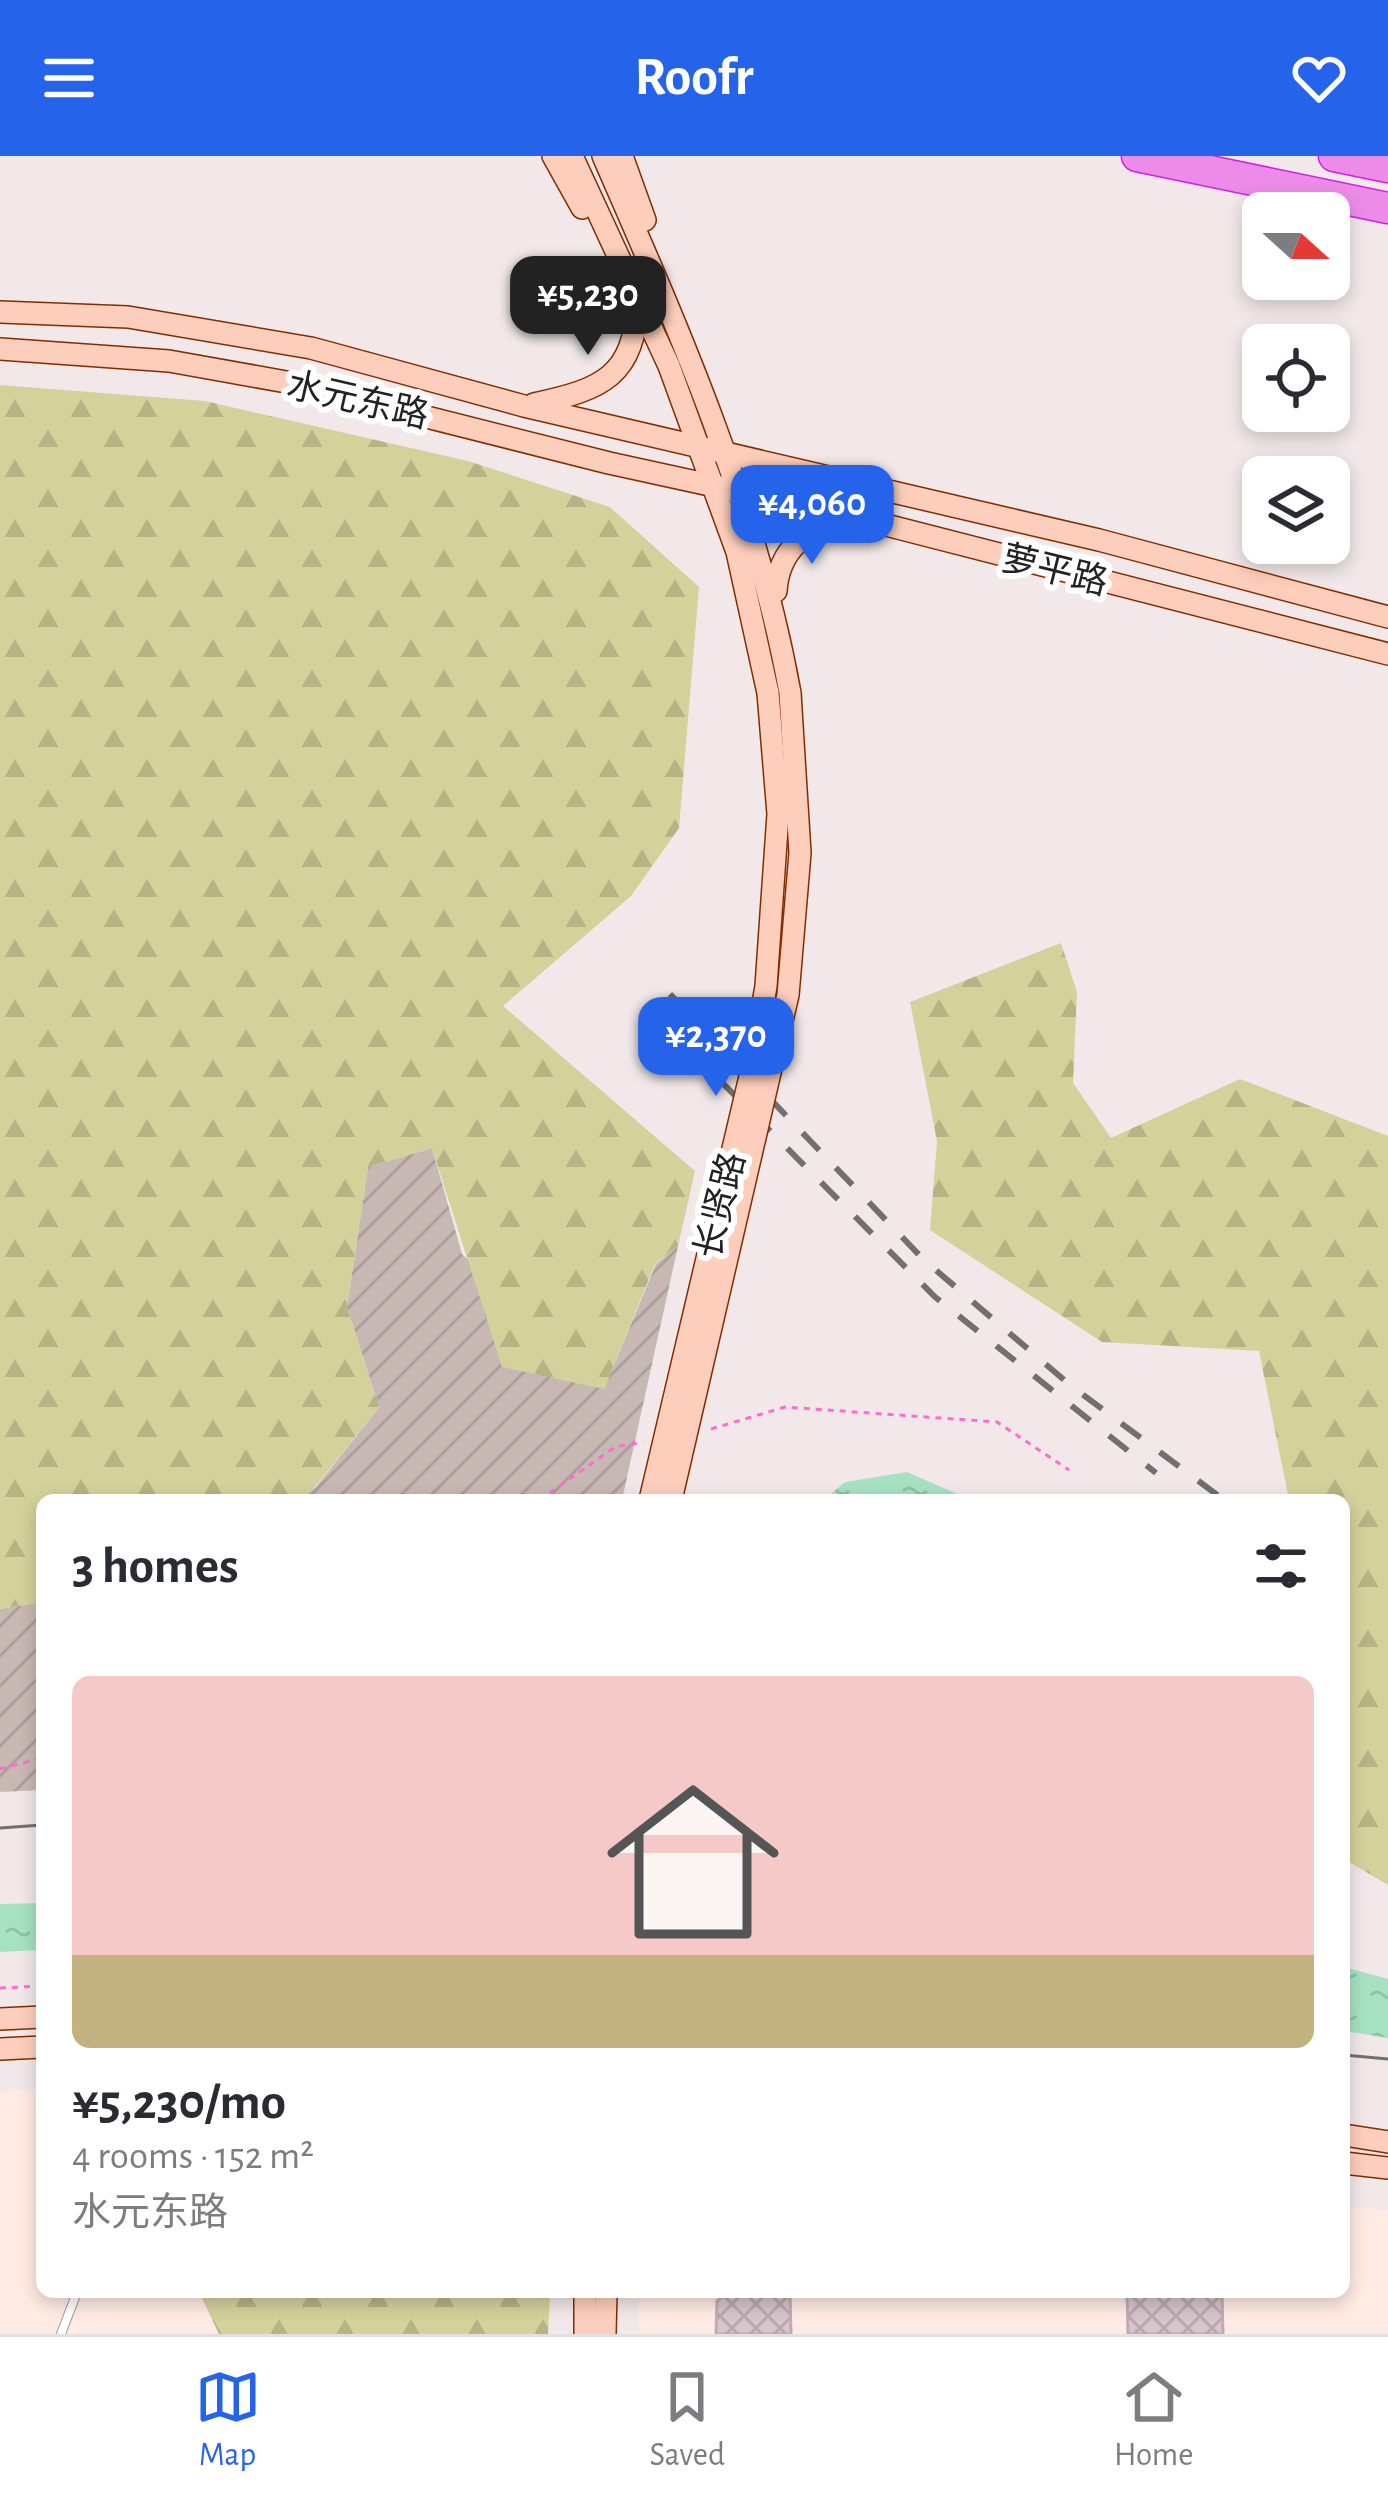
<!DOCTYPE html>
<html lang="en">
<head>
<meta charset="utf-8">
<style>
	body { margin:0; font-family:"Alegreya Sans","Noto Sans SC",sans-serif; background:#f7f7f7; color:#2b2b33; height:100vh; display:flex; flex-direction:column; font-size:45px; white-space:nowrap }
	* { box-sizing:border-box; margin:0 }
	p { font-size:39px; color:#7c7c81 }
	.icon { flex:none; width:66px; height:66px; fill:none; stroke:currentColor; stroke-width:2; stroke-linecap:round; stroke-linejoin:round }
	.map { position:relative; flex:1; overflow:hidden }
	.drawer { position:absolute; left:36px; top:1338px; width:1314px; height:804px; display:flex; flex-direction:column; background:#fff; border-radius:18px; box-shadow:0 6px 18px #0003 }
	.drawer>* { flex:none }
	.needle { width:78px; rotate:111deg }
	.tools { position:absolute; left:1242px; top:36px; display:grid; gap:24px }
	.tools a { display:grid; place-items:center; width:108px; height:108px; border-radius:18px; background:#fff; box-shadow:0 6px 18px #0003; font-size:60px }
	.price { position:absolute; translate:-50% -102px; padding:0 27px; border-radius:24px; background:#2563eb; color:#fff; font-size:39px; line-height:78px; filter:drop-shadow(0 3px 6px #0008) }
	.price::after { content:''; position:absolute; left:50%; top:72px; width:36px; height:27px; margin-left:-18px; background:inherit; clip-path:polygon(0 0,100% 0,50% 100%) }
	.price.current { background:#222; color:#fff }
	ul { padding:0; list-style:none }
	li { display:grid; align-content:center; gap:24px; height:636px; padding:0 36px }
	li span { display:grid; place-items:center; height:372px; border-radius:18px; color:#555 }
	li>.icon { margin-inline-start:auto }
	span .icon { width:216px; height:216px; fill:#fffc; stroke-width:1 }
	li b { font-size:51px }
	h2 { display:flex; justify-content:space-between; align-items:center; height:144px; padding:0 36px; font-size:51px }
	header { display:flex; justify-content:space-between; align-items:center; height:156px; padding:0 36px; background:#2563eb; color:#fff; font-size:54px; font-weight:700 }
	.tabs { display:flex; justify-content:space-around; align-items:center; height:168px; border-top:3px solid #e1e1e2; background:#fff; font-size:33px; color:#7c7c81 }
	.tabs a { display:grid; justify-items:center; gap:6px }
	.tabs .current { color:#2563eb }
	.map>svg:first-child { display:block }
	.education { fill:#ffebe4 }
	.construction { fill:url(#construction-furrows) }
	.forest { fill:url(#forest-firs) }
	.water { fill:url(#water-ripples) }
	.building { fill:url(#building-cross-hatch); stroke:#c5a9b2; stroke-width:3 }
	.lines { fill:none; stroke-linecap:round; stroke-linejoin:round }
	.lane-casing { stroke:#999; stroke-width:10 }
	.secondary-casing { stroke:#812d00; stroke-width:24 }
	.highway-casing { stroke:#d11fe6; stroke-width:33 }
	.path { stroke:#ff6ccd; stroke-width:3; stroke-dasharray:6 6; stroke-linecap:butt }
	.lane { stroke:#fff; stroke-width:8 }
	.secondary { stroke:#fdcebb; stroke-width:21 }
	.highway { stroke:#ed8ce8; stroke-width:30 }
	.tram { stroke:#707070; stroke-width:3 }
	.rail { stroke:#707070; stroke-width:6; stroke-dasharray:24 24; stroke-linecap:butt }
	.secondary-bridge-casing { stroke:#812d00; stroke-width:24; stroke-linecap:butt }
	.secondary-bridge { stroke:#fdcebb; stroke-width:21 }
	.labels { text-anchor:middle; stroke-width:12; stroke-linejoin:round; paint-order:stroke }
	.street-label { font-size:36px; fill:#222; stroke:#fff }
</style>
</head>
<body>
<header><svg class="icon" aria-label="menu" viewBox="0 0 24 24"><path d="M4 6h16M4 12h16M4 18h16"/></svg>Roofr<svg class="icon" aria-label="heart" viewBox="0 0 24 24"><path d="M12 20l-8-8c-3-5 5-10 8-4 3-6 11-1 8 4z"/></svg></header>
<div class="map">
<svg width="1388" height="2178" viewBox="0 0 1388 2178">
	<defs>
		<pattern id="construction-furrows" width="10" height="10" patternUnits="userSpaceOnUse" patternTransform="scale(3)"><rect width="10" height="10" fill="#c8b8b3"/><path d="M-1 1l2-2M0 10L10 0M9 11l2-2" fill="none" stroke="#ac9e9a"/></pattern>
		<pattern id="forest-firs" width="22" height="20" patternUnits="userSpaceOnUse" patternTransform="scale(3)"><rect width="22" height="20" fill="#d4d19b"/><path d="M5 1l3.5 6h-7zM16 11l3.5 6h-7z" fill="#b6b385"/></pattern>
		<pattern id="water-ripples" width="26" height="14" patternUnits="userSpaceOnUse" patternTransform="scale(3)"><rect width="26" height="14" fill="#a6e2c2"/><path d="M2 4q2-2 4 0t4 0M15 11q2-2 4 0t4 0" fill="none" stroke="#8fc2a6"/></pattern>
		<pattern id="building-cross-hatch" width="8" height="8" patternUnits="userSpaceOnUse" patternTransform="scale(3)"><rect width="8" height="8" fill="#d6c5ca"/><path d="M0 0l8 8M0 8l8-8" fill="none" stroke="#b7a9ad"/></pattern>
	</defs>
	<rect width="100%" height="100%" fill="#f2e8e9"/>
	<g class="education">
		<path d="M 42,1932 L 42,2136 L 199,2136 L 219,2178 L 0,2178 L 0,1936 Z"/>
		<path d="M 1344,2051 L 1388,2054 L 1388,2178 L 639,2178 L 639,2136 L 1344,2136 Z"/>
	</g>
	<g class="construction">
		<path d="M 432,992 L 462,1098 L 604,1233 L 656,1108 L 678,1090 L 622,1344 L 298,1344 L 316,1331 L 379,1251 L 347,1151 L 368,1011 Z"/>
		<path d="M 42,1446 L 42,1634 L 0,1636 L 0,1453 Z"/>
	</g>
	<g class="forest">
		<path d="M 0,229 L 205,245 L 468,305 L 610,351 L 699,431 L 679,672 L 631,740 L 503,850 L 695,1015 L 678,1090 L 655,1108 L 604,1233 L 502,1211 L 432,992 L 368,1011 L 347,1151 L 379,1251 L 315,1331 L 298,1344 L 42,1344 L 42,1446 L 0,1453 Z"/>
		<path d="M 1061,787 L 1077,836 L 1073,927 L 1111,982 L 1240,923 L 1388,980 L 1388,1729 L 1344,1703 L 1344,1344 L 1289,1344 L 1259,1195 L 1102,1186 L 930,1074 L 937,985 L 910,846 Z"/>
		<path d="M 199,2136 L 550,2136 L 548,2178 L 219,2178 Z"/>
	</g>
	<g class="water">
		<path d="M 907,1316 L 971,1344 L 824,1344 L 845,1326 Z"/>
		<path d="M 42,1747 L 42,1794 L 0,1796 L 0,1748 Z"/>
		<path d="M 1344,1811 L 1388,1823 L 1388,1882 L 1344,1875 Z"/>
	</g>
	<g class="building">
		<path d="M 729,2136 L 790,2136 L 791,2178 L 716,2178 L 717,2145 Z"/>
		<path d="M 1127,2136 L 1222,2136 L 1223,2178 L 1128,2178 Z"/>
	</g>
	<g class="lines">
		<defs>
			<path id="lane" d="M 61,2178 L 77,2136"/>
			<g id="secondary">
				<path d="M 553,0 L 582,52"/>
				<path d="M 572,0 L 669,210 L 737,396 L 768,537"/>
				<path d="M 603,0 C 680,176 756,348 790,537"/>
				<path d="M 622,0 L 645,64"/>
				<path d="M 0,156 L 128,161 L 311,192 L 524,250 L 1099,384 L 1388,461"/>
				<path d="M 0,193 L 169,205 L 292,227 L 609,307 L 847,359 L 1388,498"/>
				<path d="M 534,248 C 603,233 634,221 638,144"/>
				<path d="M 776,435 C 779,390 808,375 847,359"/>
				<path d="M 0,1863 L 42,1861"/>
				<path d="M 0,1893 L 42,1891"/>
				<path d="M 1344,1979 L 1388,1986"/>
				<path d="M 1344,2007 L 1388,2012"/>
				<path d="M 585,2136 L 585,2178"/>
				<path d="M 605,2178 L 606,2136"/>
			</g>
			<g id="highway">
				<path d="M 1137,0 L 1388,52"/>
				<path d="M 1334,0 L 1388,11"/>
			</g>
		</defs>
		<use href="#lane" class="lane-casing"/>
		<use href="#secondary" class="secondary-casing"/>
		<use href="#highway" class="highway-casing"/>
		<g class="path">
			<path d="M 711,1273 L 785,1251 L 997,1266 L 1069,1314"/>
			<path d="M 540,1344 L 615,1291 L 643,1286"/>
			<path d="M 0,1613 L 42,1602"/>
			<path d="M 0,1832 L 42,1830"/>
		</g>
		<use href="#lane" class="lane"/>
		<use href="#secondary" class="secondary"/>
		<use href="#highway" class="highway"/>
		<g class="tram">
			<path d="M 0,1672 L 42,1669"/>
			<path d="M 1344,1899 L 1388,1903"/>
		</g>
		<g class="rail">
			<path d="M 670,838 L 924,1104 L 1070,1229 L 1224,1344"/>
			<path d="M 652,856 L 935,1141 L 1156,1317"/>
		</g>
		<defs>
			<g id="secondary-bridge">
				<path d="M 650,1344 L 752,912 L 766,830 L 778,658 L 768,537"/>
				<path d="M 671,1344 L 788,839 L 800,697 L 790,537"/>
			</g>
		</defs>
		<use href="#secondary-bridge" class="secondary-bridge-casing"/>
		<use href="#secondary-bridge" class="secondary-bridge"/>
	</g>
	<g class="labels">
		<g class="street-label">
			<text transform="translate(358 243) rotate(13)" y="13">水元东路</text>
			<text transform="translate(1055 413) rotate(14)" y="13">萝平路</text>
			<text transform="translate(719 1049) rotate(-76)" y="13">长贤路</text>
		</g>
	</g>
</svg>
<div class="tools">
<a><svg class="needle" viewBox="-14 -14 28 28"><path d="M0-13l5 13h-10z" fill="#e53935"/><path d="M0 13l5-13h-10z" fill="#7c7c81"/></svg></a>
<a><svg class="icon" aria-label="locate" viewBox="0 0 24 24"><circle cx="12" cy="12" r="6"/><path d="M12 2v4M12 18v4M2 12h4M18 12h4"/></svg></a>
<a><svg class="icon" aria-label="layers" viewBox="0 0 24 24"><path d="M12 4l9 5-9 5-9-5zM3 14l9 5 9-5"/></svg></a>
</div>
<b class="price current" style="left:588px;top:202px">¥5,230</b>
<b class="price" style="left:812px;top:411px">¥4,060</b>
<b class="price" style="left:716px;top:943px">¥2,370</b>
<section class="drawer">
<h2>3 homes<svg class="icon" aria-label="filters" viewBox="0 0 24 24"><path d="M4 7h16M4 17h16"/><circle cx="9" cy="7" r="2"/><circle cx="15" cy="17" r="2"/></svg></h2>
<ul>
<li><span style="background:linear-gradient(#f6c9c9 75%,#c2b280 0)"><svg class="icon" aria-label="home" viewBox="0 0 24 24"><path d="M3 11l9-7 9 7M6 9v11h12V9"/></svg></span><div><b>¥5,230/mo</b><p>4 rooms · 152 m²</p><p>水元东路</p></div></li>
</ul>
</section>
</div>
<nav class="tabs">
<a class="current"><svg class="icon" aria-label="map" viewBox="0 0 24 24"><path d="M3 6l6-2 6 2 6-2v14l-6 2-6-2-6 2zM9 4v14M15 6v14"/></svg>Map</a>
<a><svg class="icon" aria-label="saved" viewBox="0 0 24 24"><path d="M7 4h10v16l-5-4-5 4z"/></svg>Saved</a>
<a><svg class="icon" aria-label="home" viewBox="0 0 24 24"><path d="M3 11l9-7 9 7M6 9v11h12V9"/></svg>Home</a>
</nav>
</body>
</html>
